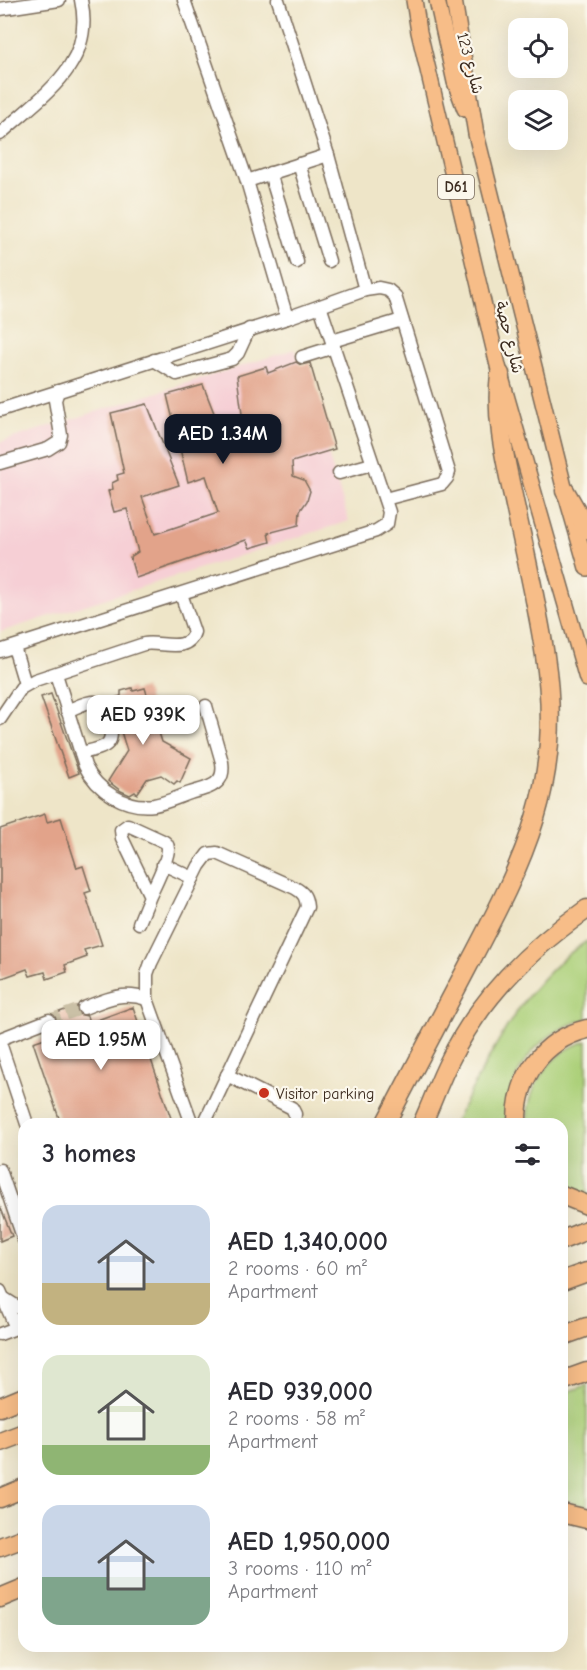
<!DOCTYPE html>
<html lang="en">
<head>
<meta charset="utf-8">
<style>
	body { margin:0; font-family:"Comic Neue","Playpen Sans Arabic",sans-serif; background:#f2f2f3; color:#2b2b33; height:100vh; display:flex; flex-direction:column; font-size:22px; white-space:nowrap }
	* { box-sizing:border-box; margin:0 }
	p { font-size:20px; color:#7c7c81 }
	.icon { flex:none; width:33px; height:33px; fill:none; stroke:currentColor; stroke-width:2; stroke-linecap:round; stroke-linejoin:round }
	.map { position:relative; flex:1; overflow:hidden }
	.details { position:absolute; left:18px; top:1118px; width:550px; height:534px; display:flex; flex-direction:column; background:#fff; border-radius:18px; box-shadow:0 6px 24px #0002 }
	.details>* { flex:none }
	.fabs { position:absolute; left:508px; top:18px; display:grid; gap:12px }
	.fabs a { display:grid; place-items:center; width:60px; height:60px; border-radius:12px; background:#fff; box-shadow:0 6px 24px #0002; font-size:30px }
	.price { position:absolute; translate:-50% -51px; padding:0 14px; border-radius:12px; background:#fff; color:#222; font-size:20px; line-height:39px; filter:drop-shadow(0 2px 3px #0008) }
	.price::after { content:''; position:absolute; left:50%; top:36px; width:18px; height:14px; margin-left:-9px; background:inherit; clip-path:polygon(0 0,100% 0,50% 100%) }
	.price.active { background:#111827; color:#fff }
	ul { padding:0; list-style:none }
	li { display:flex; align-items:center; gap:18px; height:150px; padding:0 24px }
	li span { display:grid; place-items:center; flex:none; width:168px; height:120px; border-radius:18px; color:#555 }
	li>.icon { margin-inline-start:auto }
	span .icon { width:72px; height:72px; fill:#fffc; stroke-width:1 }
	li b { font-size:26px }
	h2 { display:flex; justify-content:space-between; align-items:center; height:72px; padding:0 24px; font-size:26px }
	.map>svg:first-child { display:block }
	.built { fill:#f6cfd5 }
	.green { fill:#acd079; stroke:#747d4c; stroke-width:1.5 }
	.building { fill:#e2a38a }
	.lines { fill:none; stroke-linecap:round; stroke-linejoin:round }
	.minor-tunnel { stroke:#cac0a6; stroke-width:12; stroke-dasharray:12 6; stroke-linecap:butt }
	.minor-casing { stroke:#7a6b5a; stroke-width:15 }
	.major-casing { stroke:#7a6b5a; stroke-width:18 }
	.highway-casing { stroke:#7a6b5a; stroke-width:21 }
	.minor { stroke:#fff; stroke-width:12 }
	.major { stroke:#f7bd88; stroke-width:15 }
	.highway { stroke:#f7bd88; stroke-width:18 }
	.poi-dot { fill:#c8321e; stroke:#fbf7ec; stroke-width:2 }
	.labels { text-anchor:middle; stroke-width:4.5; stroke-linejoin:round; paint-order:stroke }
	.shield { fill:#fbf7ec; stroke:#75685c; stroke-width:1.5 }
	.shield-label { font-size:15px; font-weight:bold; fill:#3b2a1e }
	.street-label { font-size:16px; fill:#3b2a1e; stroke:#fbf7ec }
	.poi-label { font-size:16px; fill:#3b2a1e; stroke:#fbf7ec; text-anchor:start }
</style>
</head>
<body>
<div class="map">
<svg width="587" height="1670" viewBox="0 0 587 1670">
	<rect width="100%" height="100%" fill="#fbf7ec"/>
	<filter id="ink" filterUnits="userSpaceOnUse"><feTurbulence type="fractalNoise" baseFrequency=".0167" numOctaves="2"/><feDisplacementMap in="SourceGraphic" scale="12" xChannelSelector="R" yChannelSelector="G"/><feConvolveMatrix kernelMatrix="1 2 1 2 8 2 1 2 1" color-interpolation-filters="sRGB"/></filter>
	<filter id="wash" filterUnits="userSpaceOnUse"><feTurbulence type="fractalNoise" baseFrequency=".008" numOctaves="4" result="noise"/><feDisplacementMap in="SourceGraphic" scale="24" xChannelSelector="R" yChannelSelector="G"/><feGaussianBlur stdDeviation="1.35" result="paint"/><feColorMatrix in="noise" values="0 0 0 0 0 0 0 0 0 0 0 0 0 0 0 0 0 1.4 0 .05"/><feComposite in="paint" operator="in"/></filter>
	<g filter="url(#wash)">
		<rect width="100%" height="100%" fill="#eee5c8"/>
		<path class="built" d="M 295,349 L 349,521 L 0,632 L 0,442 Z"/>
		<g class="green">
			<path d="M 587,941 L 587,1019 C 538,1031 506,1073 508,1123 L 454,1123 C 489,1058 522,982 587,941 Z"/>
			<path d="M 587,1041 L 587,1198 L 563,1186 L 562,1124 L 527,1124 C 528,1085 549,1052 587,1041 Z"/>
			<path d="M 587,1385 L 587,1507 L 563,1500 L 562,1394 Z"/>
		</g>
		<g id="blocks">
			<g class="building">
				<path d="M 296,362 L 301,365 L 310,363 L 335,449 L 292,462 L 293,476 L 304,480 L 310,491 L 307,501 L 300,511 L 299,525 L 268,533 L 270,542 L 250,548 L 246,540 L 136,578 L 130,557 L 138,552 L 127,509 L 114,512 L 108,491 L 113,489 L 112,483 L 118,480 L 117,475 L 124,473 L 111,413 L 147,404 L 179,485 L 142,497 L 155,534 L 218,513 L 206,476 L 188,482 L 167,395 L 203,385 L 229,451 L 245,445 L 239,416 L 242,414 L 237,376 L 266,367 L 268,373 Z"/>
				<path d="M 132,688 L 133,691 L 145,688 L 162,742 L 191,758 L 180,783 L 177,781 L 174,784 L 161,775 L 147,779 L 137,794 L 135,792 L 130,795 L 121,791 L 108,781 L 127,751 L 111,699 L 121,696 L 121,691 Z"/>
				<path d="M 51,694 L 79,773 L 69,777 L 41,697 Z"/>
				<path d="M 45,814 L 47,822 L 61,818 L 77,868 L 83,866 L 91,891 L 85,893 L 102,945 L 84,950 L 87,957 L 65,965 L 67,972 L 47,979 L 45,972 L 30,976 L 27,969 L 0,979 L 0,829 Z"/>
				<path d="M 76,1006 L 78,1014 L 87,1016 L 89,1023 L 133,1007 L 173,1124 L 61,1124 L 33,1042 L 54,1035 L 52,1028 L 57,1021 L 54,1014 Z"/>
				<path d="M 0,1206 L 12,1236 L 0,1241 Z"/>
			</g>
		</g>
	</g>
	<g filter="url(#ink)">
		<use href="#blocks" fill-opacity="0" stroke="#7a6b5a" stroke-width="1.5"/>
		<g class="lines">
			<path class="minor-tunnel" d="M 49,1020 L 84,1008"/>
			<defs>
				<g id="minor">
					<path d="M 184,0 L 247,181 L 287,318"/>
					<path d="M 278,0 L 328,155 L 365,290"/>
					<path d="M 0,9 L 59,0"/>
					<path d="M 0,134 C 41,96 96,65 81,0"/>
					<path d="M 299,164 L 329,261"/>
					<path d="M 270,173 L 297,262"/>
					<path d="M 247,181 L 328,155"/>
					<path d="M 332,341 L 402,320"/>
					<path d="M 302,357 L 334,347"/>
					<path d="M 154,360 L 177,374 L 232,359 L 238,353 L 249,329"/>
					<path d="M 0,410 L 287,318 L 365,290 L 379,288 L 388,290 L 395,296 L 449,472 L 447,478 L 442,484 L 385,499"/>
					<path d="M 0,463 L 48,449 L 59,442 L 61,435 L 55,400 L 58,391"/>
					<path d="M 339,473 L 372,464"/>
					<path d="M 14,647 L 25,684"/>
					<path d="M 0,651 L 376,531 L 387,524 L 389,512 L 320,306"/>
					<path d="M 56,674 L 85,766 C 97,791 126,809 154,805 C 166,803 178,797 190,793 C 199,790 213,788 219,780 C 223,775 223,769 222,762 L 206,706"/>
					<path d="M 67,711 C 75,708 86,701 94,702 C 107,704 116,734 108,743 C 103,749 89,751 81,753"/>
					<path d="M 0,719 L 21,688 L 35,680 L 144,644 C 160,641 188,654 194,632 L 181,594"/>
					<path d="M 163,864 L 193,878"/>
					<path d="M 139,923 L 150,896 L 122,838 L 121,830 L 128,825 L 163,841 C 166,843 168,844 168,849 C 168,860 155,885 150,896"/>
					<path d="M 84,1008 C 107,999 122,991 147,999"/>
					<path d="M 0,1039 L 49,1020"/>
					<path d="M 0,1043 L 27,1124"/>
					<path d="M 227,1075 L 292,1108 L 295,1114 L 294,1124"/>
					<path d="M 192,1124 L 147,999 L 147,974 L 151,963 L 199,866 L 208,854 L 217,853 L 295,888 C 304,893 306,897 307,907 L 204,1124"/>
					<path d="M 0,1170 L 24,1240"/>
					<path d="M 0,1291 L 16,1328"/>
					<path d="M 5,1299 L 24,1311"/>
					<path d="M 0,1334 L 24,1325"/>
				</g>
				<g id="major">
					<path d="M 414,0 L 419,32 L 500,374 L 587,679"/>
					<path d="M 437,0 L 455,82 L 465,109"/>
					<path d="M 454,0 L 476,134 L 565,491 L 587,568"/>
				</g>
				<g id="highway">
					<path d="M 565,491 L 587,529"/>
					<path d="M 385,1124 C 413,1071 440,1019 468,966 C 525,858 564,783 545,656 C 537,602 524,549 513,496 C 504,455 495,416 500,374"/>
					<path d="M 422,1124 C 432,1103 439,1081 450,1060 C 480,998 531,948 587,909"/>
					<path d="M 517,1124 C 516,1078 542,1040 587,1029"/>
					<path d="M 562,1195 L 587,1205"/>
					<path d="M 562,1240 L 587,1230"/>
					<path d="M 562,1281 L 587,1272"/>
					<path d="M 562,1336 L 587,1327"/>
					<path d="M 562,1381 L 587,1372"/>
					<path d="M 0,1407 L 24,1397"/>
					<path d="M 0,1442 L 24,1433"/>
					<path d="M 0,1498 L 24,1488"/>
					<path d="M 562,1513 L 587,1519"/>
					<path d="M 0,1547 L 24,1538"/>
					<path d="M 0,1598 L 24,1588"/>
				</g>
			</defs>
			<use href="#minor" class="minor-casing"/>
			<use href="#major" class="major-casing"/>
			<use href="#highway" class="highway-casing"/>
			<use href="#minor" class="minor"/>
			<use href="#major" class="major"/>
			<use href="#highway" class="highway"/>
		</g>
	</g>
	<circle class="poi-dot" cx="264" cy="1093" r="6"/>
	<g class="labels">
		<rect class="shield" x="438" y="175" width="36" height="24" rx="4.5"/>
		<g class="shield-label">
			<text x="456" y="192">D61</text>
		</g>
		<g class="street-label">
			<text transform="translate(471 63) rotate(75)" y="6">شارع 123</text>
			<text transform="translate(510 337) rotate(76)" y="6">شارع حصة</text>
		</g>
		<g class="poi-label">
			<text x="276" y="1099">Visitor parking</text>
		</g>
	</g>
</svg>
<div class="fabs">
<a><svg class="icon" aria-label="locate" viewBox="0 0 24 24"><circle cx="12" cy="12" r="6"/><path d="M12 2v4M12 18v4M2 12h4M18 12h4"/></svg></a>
<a><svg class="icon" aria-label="layers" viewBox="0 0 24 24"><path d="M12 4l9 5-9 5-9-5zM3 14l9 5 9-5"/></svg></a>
</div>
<b class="price active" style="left:223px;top:465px">AED 1.34M</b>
<b class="price" style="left:143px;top:746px">AED 939K</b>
<b class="price" style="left:101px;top:1071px">AED 1.95M</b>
<section class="details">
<h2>3 homes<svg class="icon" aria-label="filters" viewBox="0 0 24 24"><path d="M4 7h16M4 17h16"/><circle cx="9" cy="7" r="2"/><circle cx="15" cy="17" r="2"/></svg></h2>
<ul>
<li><span style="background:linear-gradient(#c9d6e8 65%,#c2b280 0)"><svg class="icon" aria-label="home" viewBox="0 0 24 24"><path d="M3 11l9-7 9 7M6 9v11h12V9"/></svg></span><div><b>AED 1,340,000</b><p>2 rooms · 60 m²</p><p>Apartment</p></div></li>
<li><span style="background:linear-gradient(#dfe7d0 75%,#8fb573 0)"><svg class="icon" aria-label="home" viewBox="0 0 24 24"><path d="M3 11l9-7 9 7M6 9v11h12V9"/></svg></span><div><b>AED 939,000</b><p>2 rooms · 58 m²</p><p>Apartment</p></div></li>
<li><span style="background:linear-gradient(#c9d6e8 60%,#7fa58c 0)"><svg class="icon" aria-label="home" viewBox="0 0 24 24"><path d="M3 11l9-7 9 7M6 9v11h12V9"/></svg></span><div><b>AED 1,950,000</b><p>3 rooms · 110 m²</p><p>Apartment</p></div></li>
</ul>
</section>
</div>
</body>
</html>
